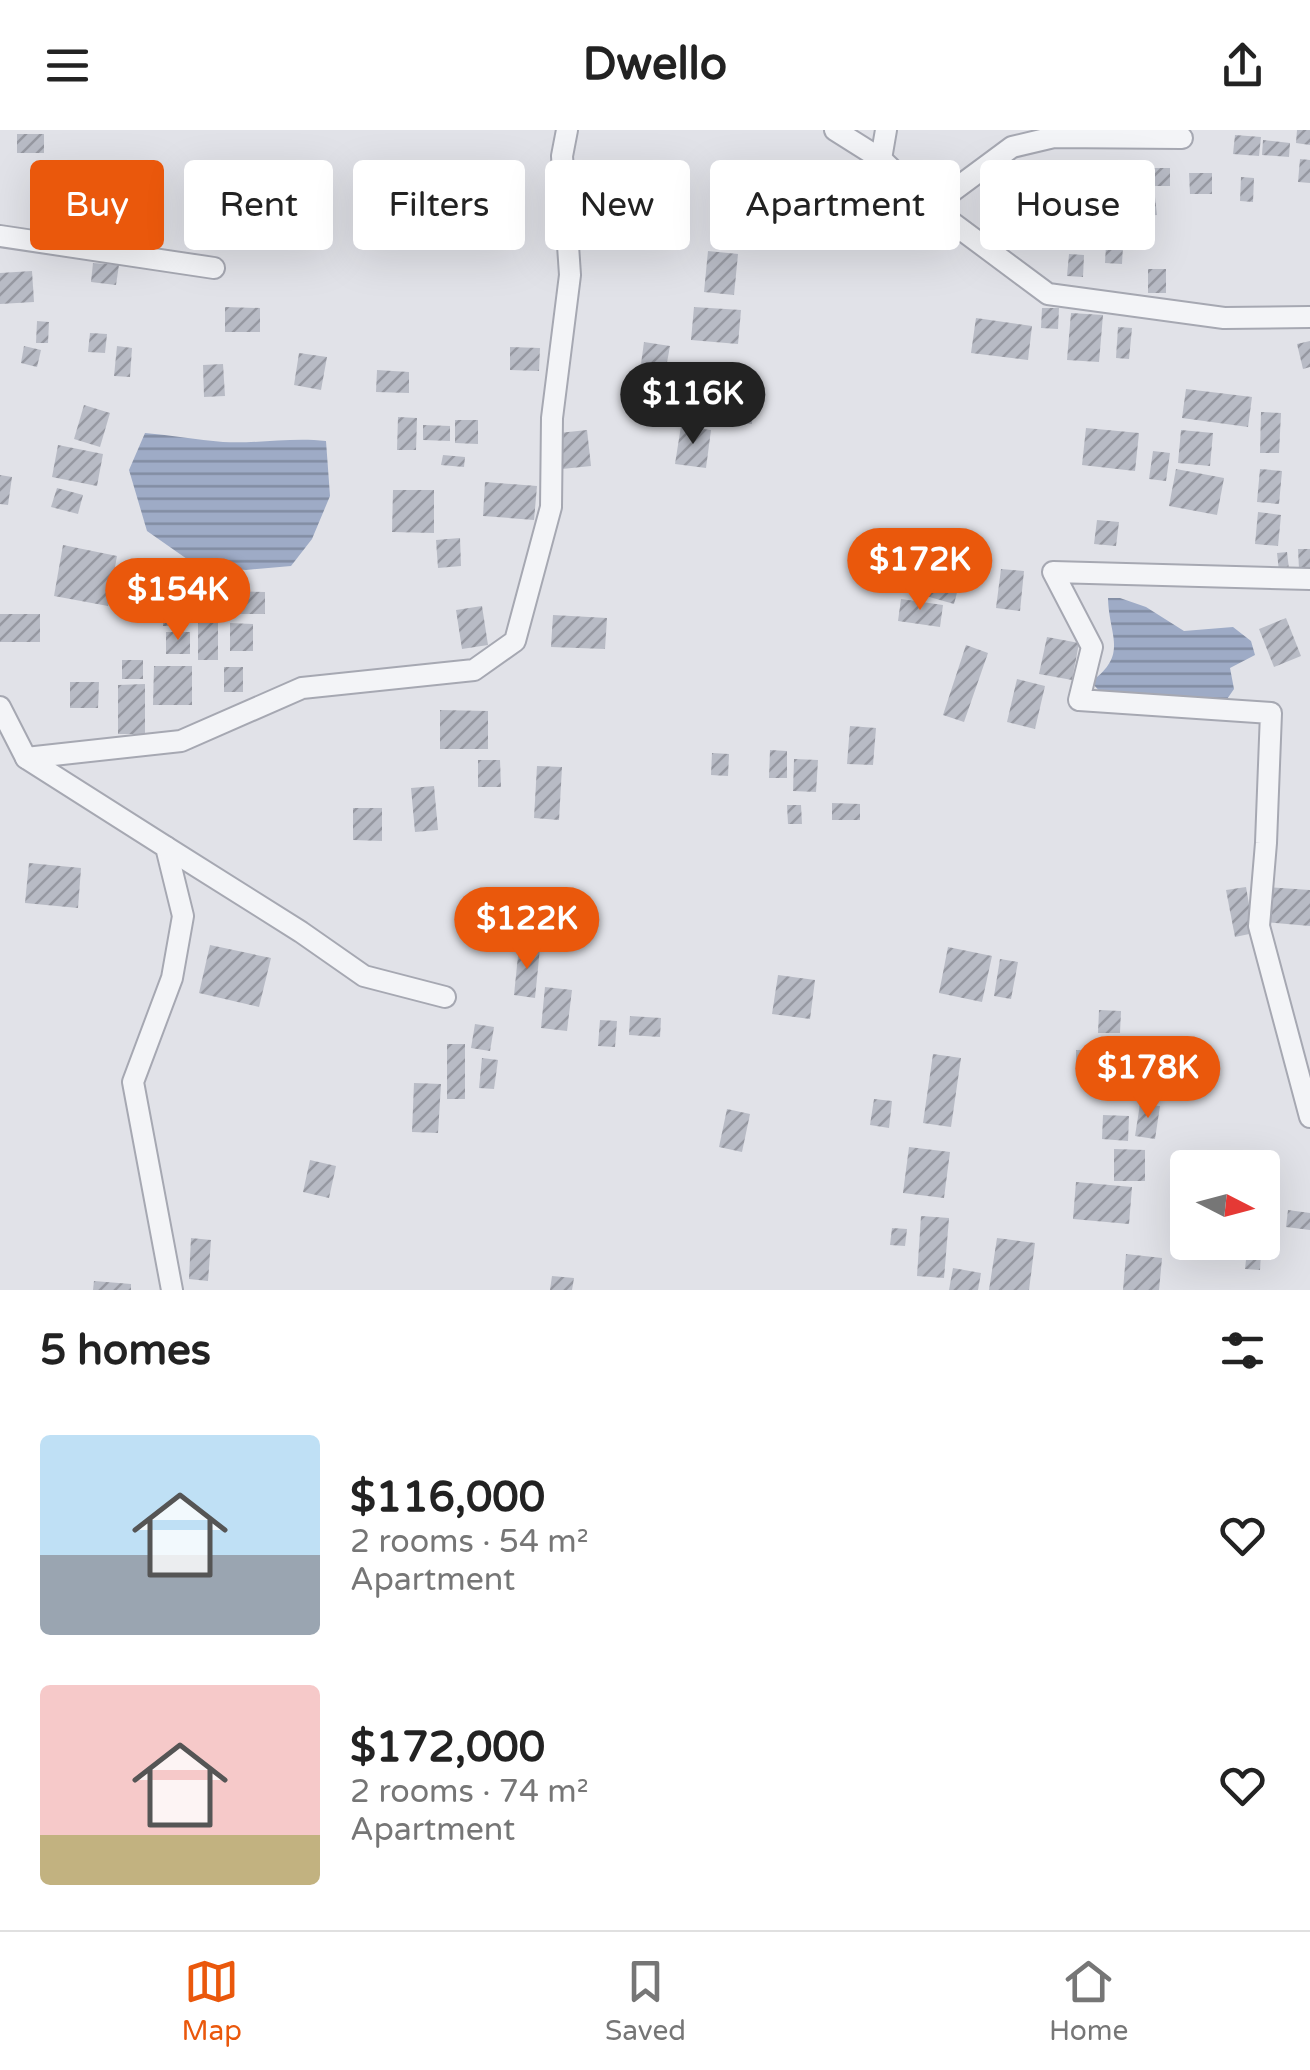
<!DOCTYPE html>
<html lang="en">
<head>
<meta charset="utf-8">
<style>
	body { margin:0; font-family:"Varela Round",sans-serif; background:#f6f6f6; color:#222; height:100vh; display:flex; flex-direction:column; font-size:38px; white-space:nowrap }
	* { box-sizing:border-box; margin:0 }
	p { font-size:32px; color:#767676 }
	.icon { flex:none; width:55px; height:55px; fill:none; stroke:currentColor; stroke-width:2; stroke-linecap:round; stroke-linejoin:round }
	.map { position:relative; height:1160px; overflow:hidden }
	.details { display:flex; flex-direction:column; background:#fff; flex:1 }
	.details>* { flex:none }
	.guide { position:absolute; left:30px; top:30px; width:1250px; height:90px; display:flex; gap:20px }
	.needle { width:65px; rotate:96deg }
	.controls { position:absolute; left:1170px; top:1020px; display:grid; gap:20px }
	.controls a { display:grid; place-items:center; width:110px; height:110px; border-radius:10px; background:#fff; box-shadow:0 10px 40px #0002; font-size:50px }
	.price { position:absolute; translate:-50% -85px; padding:0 22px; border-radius:35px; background:#ea580c; color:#fff; font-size:32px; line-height:65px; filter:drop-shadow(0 2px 5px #0008) }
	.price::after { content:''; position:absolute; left:50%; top:60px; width:30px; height:22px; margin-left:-15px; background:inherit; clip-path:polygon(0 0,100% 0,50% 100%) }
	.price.on { background:#222; color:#fff }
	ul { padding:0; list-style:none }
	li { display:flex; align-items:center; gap:30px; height:250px; padding:0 40px }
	li span { display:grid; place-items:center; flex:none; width:280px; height:200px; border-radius:10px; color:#555 }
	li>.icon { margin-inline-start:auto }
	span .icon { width:120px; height:120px; fill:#fffc; stroke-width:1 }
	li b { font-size:42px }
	h2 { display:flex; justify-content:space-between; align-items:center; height:120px; padding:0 40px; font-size:42px }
	.chip { padding:0 35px; border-radius:10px; background:#fff; box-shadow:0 10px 40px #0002; font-size:35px; line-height:90px }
	.chip.on { background:#ea580c; color:#fff }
	header { display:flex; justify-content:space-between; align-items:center; height:130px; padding:0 40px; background:#fff; font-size:45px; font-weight:700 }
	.menu { display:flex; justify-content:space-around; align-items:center; height:140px; border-top:2px solid #e0e0e0; background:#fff; font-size:28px; color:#767676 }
	.menu a { display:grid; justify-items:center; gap:5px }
	.menu .on { color:#ea580c }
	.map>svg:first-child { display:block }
	.water { fill:url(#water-rules) }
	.building { fill:url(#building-hatch) }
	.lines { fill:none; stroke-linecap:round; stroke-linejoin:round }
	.minor-casing { stroke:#a6a8b2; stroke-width:24 }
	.minor { stroke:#f3f4f7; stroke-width:20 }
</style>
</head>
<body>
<header><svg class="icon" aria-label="menu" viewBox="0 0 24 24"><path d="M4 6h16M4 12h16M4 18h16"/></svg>Dwello<svg class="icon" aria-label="share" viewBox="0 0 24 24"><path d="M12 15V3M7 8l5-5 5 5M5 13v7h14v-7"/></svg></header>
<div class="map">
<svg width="1310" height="1160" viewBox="0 0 1310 1160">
	<defs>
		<pattern id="water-rules" width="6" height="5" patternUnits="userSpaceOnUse" patternTransform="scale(2.5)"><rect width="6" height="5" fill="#9eabc6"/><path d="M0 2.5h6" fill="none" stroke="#818ca2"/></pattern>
		<pattern id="building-hatch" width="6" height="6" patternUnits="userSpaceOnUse" patternTransform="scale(2.5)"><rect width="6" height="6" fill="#b8bbc5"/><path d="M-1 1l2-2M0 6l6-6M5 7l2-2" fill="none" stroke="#9698a1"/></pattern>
	</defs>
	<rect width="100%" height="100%" fill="#e1e2e8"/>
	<g class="water">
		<path d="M 145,303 C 171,305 197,310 223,312 C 257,314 291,307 326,311 L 330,366 L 312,409 L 291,436 L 246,440 L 197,436 L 147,401 L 129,340 Z"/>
		<path d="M 1108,468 L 1120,468 L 1146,477 L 1184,501 L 1233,497 L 1251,511 L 1255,525 L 1230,538 L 1234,559 L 1225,572 L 1106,568 L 1091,552 C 1129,524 1109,507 1108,468 Z"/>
	</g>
	<g class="building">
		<path d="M 1297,0 L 1310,0 L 1310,15 L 1296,13 Z"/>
		<rect x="17" y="4" width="27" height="19"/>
		<path d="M 1235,5 L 1261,7 L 1259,26 L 1233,24 Z"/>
		<path d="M 1263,10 L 1290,13 L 1289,27 L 1262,25 Z"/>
		<path d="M 1300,29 L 1310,30 L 1310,53 L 1298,52 Z"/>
		<rect x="1154" y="38" width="16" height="18"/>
		<path d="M 1148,39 L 1149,56 L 1131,57 L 1130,40 Z"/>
		<path d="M 1189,43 L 1212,43 L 1212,64 L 1190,64 Z"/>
		<path d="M 1241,47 L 1254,48 L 1253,72 L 1240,71 Z"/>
		<path d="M 1155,67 L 1157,85 L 1125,88 L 1123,70 Z"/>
		<path d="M 1089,98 L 1108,99 L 1107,112 L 1088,111 Z"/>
		<path d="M 1106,115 L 1123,116 L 1122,134 L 1105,133 Z"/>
		<path d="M 708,121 L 738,124 L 734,165 L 704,162 Z"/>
		<path d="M 1069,124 L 1084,125 L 1083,147 L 1067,146 Z"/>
		<path d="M 93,133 L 119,135 L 116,155 L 91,152 Z"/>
		<rect x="1148" y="139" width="18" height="24"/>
		<path d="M 32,141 L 34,172 L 0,174 L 0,143 Z"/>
		<path d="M 225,177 L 260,178 L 260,202 L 225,202 Z"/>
		<path d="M 694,177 L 741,180 L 738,214 L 691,210 Z"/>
		<path d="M 1042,178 L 1059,178 L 1058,199 L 1041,198 Z"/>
		<path d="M 1071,183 L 1103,185 L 1099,232 L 1067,230 Z"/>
		<path d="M 976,188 L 1032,196 L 1028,230 L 971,223 Z"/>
		<path d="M 37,191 L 49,192 L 48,213 L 36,213 Z"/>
		<path d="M 1118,197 L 1132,198 L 1129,229 L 1116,228 Z"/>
		<path d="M 90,203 L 107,204 L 105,223 L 88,222 Z"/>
		<path d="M 1310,211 L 1310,237 L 1303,239 L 1297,214 Z"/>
		<path d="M 644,212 L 670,216 L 666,238 L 641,234 Z"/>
		<path d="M 24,216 L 41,220 L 37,237 L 21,233 Z"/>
		<path d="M 117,216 L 132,218 L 130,247 L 114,246 Z"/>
		<path d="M 510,217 L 540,218 L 539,241 L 510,240 Z"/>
		<path d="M 299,223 L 327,227 L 321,260 L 294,255 Z"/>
		<path d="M 223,234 L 225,266 L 204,267 L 203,235 Z"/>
		<path d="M 377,240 L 409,242 L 409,263 L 376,262 Z"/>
		<path d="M 694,249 L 707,250 L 706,264 L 693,263 Z"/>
		<path d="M 1186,259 L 1252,267 L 1248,297 L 1182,288 Z"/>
		<path d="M 688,268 L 706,270 L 705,290 L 686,288 Z"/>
		<path d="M 723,268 L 753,269 L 752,294 L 723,293 Z"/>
		<path d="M 84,275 L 110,283 L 100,317 L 74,309 Z"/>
		<path d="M 1261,282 L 1281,283 L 1279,323 L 1260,323 Z"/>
		<path d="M 398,287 L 417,288 L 416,320 L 397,320 Z"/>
		<path d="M 455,290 L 478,290 L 478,314 L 455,313 Z"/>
		<path d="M 423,295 L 450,296 L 450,311 L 423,310 Z"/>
		<path d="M 681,296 L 711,300 L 706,338 L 675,334 Z"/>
		<path d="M 1086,298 L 1139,303 L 1135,341 L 1082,335 Z"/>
		<path d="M 587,300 L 591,336 L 562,339 L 559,303 Z"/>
		<path d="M 1181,300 L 1213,303 L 1210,336 L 1178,333 Z"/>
		<path d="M 58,315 L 103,324 L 97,356 L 52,347 Z"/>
		<path d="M 1153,321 L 1170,323 L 1166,351 L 1149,349 Z"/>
		<path d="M 443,325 L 465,327 L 464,337 L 441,335 Z"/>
		<path d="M 1176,339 L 1224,348 L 1217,385 L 1169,376 Z"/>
		<path d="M 1260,339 L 1282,341 L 1279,374 L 1257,372 Z"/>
		<path d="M 0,345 L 12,347 L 8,375 L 0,374 Z"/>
		<path d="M 485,352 L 537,356 L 534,390 L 483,386 Z"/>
		<path d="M 57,358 L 83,365 L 78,384 L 51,377 Z"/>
		<path d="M 393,360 L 434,360 L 434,403 L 392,402 Z"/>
		<path d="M 1258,382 L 1281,385 L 1278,416 L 1255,414 Z"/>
		<path d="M 1097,390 L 1119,392 L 1116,416 L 1094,414 Z"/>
		<path d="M 460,408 L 461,436 L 438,438 L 436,410 Z"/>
		<path d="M 63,415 L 117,426 L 108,476 L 54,466 Z"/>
		<path d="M 1298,419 L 1310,419 L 1310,438 L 1299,439 Z"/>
		<path d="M 1287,422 L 1289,439 L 1279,441 L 1277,423 Z"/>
		<path d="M 1001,439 L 1024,441 L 1020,481 L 996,478 Z"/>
		<path d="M 910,441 L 959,455 L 954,474 L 905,460 Z"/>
		<rect x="126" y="458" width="27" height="21"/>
		<path d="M 231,461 L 265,462 L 265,484 L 230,484 Z"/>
		<rect x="163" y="467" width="25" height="29"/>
		<path d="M 901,469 L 943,475 L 940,497 L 898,491 Z"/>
		<path d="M 482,476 L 488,515 L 462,519 L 456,480 Z"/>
		<rect x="0" y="484" width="40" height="28"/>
		<path d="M 553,485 L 607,488 L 605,519 L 551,517 Z"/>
		<path d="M 1286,488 L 1301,526 L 1274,537 L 1259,499 Z"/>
		<rect x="198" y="493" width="20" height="37"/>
		<path d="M 230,493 L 253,494 L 253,521 L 230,521 Z"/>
		<rect x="166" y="502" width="24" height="22"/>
		<path d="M 1047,507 L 1079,513 L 1072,550 L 1039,544 Z"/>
		<path d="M 966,515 L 988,523 L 964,592 L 943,585 Z"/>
		<rect x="122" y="530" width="21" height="19"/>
		<path d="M 154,536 L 192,536 L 192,575 L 153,575 Z"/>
		<rect x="224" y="537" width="19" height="25"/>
		<path d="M 1017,549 L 1045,556 L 1035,599 L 1007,592 Z"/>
		<path d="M 70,552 L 99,552 L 98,578 L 70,578 Z"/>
		<path d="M 145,554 L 145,604 L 118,604 L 118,555 Z"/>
		<path d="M 440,580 L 488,581 L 488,619 L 440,619 Z"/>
		<path d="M 850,596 L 876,598 L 873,635 L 847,634 Z"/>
		<path d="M 770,620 L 787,621 L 787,648 L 769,648 Z"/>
		<path d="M 712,623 L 729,624 L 728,646 L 711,645 Z"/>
		<path d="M 794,629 L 818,630 L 816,662 L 793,661 Z"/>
		<path d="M 478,630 L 500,630 L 501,657 L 478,657 Z"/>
		<path d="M 537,636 L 562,637 L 559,690 L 534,688 Z"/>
		<path d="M 434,656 L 438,700 L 415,702 L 411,658 Z"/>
		<path d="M 832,673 L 860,674 L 860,690 L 832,690 Z"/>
		<path d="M 787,675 L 801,675 L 802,694 L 788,694 Z"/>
		<path d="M 353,678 L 382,678 L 382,711 L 353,710 Z"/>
		<path d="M 29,733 L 81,738 L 78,778 L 25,773 Z"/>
		<path d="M 1246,757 L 1254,803 L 1235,807 L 1226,760 Z"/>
		<path d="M 1266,757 L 1310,760 L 1310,796 L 1263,792 Z"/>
		<path d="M 210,815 L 271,828 L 259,877 L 199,863 Z"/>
		<path d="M 519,816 L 540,818 L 535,868 L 514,865 Z"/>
		<path d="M 948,817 L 992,826 L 982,872 L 939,863 Z"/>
		<path d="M 1000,829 L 1018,832 L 1011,869 L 994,866 Z"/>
		<path d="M 778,845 L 815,850 L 810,889 L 772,884 Z"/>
		<path d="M 545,857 L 572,860 L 567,901 L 541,898 Z"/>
		<path d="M 1099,880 L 1121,881 L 1120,903 L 1098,903 Z"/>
		<path d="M 630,886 L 661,888 L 660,907 L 629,905 Z"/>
		<path d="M 600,890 L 617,891 L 615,917 L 598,916 Z"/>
		<path d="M 475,894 L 494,897 L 490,921 L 471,918 Z"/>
		<path d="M 1151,908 L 1173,911 L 1171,934 L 1148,932 Z"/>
		<rect x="447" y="914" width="18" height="55"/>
		<path d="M 1076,920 L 1099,920 L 1099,938 L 1076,937 Z"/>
		<path d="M 933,924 L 961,928 L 951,997 L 923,993 Z"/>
		<path d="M 482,928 L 498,930 L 494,959 L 479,958 Z"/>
		<path d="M 414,953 L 441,954 L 438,1003 L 412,1002 Z"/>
		<path d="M 874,969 L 892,971 L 889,998 L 870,995 Z"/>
		<path d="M 1140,974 L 1160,976 L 1155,1009 L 1135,1006 Z"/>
		<path d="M 727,979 L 750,984 L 742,1022 L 719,1017 Z"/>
		<path d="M 1103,985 L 1129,986 L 1128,1011 L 1102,1009 Z"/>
		<path d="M 909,1017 L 950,1022 L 944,1068 L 903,1063 Z"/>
		<path d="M 1114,1019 L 1145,1020 L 1145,1051 L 1114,1051 Z"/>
		<path d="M 310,1030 L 336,1036 L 329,1068 L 303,1062 Z"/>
		<path d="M 1076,1052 L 1132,1057 L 1129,1094 L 1073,1089 Z"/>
		<path d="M 1288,1080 L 1310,1083 L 1310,1100 L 1286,1097 Z"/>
		<path d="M 921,1086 L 949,1088 L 944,1148 L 917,1146 Z"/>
		<path d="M 892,1098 L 907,1099 L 905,1116 L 890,1115 Z"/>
		<path d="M 191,1108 L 211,1110 L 208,1151 L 189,1149 Z"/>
		<path d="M 997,1108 L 1035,1113 L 1029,1160 L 989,1160 Z"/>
		<path d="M 1247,1121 L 1261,1122 L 1260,1140 L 1245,1139 Z"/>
		<path d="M 1126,1124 L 1162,1128 L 1159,1160 L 1123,1160 Z"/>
		<path d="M 953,1138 L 981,1143 L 978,1160 L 949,1160 Z"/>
		<path d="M 552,1146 L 574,1148 L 572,1160 L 550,1160 Z"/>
		<path d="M 94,1151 L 131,1154 L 131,1160 L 93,1160 Z"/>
	</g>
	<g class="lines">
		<defs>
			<g id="minor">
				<path d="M 835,0 L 881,29 L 931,77 L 1048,164 L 1224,188 L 1310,187"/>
				<path d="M 881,29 L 886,0"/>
				<path d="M 931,77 L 1012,17 L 1054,7 L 1182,8"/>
				<path d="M 0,106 L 214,138"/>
				<path d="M 1310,449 L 1053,442 L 1092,517 L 1079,570 L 1271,583 L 1266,713 L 1259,796 L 1310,987"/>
				<path d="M 0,577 L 26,628 L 166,717 L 183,786 L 172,848 L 133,952 L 172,1160"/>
				<path d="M 26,628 L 181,611 L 302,558 L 474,540 L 515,511 L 551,377 L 552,288 L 570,145 L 562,26 L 567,0"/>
				<path d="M 166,717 L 301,802 L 364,846 L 445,867"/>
			</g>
		</defs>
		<use href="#minor" class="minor-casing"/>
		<use href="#minor" class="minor"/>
	</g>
</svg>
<div class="controls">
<a><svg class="needle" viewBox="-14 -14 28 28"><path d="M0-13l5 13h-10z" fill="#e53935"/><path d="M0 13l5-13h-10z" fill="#767676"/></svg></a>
</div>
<b class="price on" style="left:693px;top:317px">$116K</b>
<b class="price" style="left:920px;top:483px">$172K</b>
<b class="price" style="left:178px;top:513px">$154K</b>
<b class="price" style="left:527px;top:842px">$122K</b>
<b class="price" style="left:1148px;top:991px">$178K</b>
<div class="guide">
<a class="chip on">Buy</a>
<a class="chip">Rent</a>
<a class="chip">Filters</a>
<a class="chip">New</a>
<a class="chip">Apartment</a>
<a class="chip">House</a>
</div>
</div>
<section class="details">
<h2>5 homes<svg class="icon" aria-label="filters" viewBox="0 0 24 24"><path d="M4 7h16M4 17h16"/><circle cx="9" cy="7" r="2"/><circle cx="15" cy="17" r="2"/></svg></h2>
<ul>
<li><span style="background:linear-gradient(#bfe0f5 60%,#9aa5b1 0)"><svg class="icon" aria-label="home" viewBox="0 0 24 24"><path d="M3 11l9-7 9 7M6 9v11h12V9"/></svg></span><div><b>$116,000</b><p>2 rooms · 54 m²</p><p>Apartment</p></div><svg class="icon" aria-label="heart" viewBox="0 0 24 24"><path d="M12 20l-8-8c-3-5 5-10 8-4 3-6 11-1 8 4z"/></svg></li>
<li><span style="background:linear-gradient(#f6c9c9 75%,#c2b280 0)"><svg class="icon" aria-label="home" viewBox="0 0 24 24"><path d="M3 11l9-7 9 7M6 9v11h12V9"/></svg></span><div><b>$172,000</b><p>2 rooms · 74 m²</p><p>Apartment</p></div><svg class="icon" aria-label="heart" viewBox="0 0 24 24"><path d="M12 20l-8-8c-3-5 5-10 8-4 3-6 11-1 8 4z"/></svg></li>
</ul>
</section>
<nav class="menu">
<a class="on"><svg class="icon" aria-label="map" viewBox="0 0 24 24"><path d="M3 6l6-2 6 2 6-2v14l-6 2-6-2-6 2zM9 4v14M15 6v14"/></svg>Map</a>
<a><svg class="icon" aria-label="saved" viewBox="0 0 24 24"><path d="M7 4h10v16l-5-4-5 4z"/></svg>Saved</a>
<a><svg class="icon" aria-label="home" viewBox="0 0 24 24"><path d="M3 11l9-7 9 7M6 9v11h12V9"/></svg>Home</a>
</nav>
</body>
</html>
